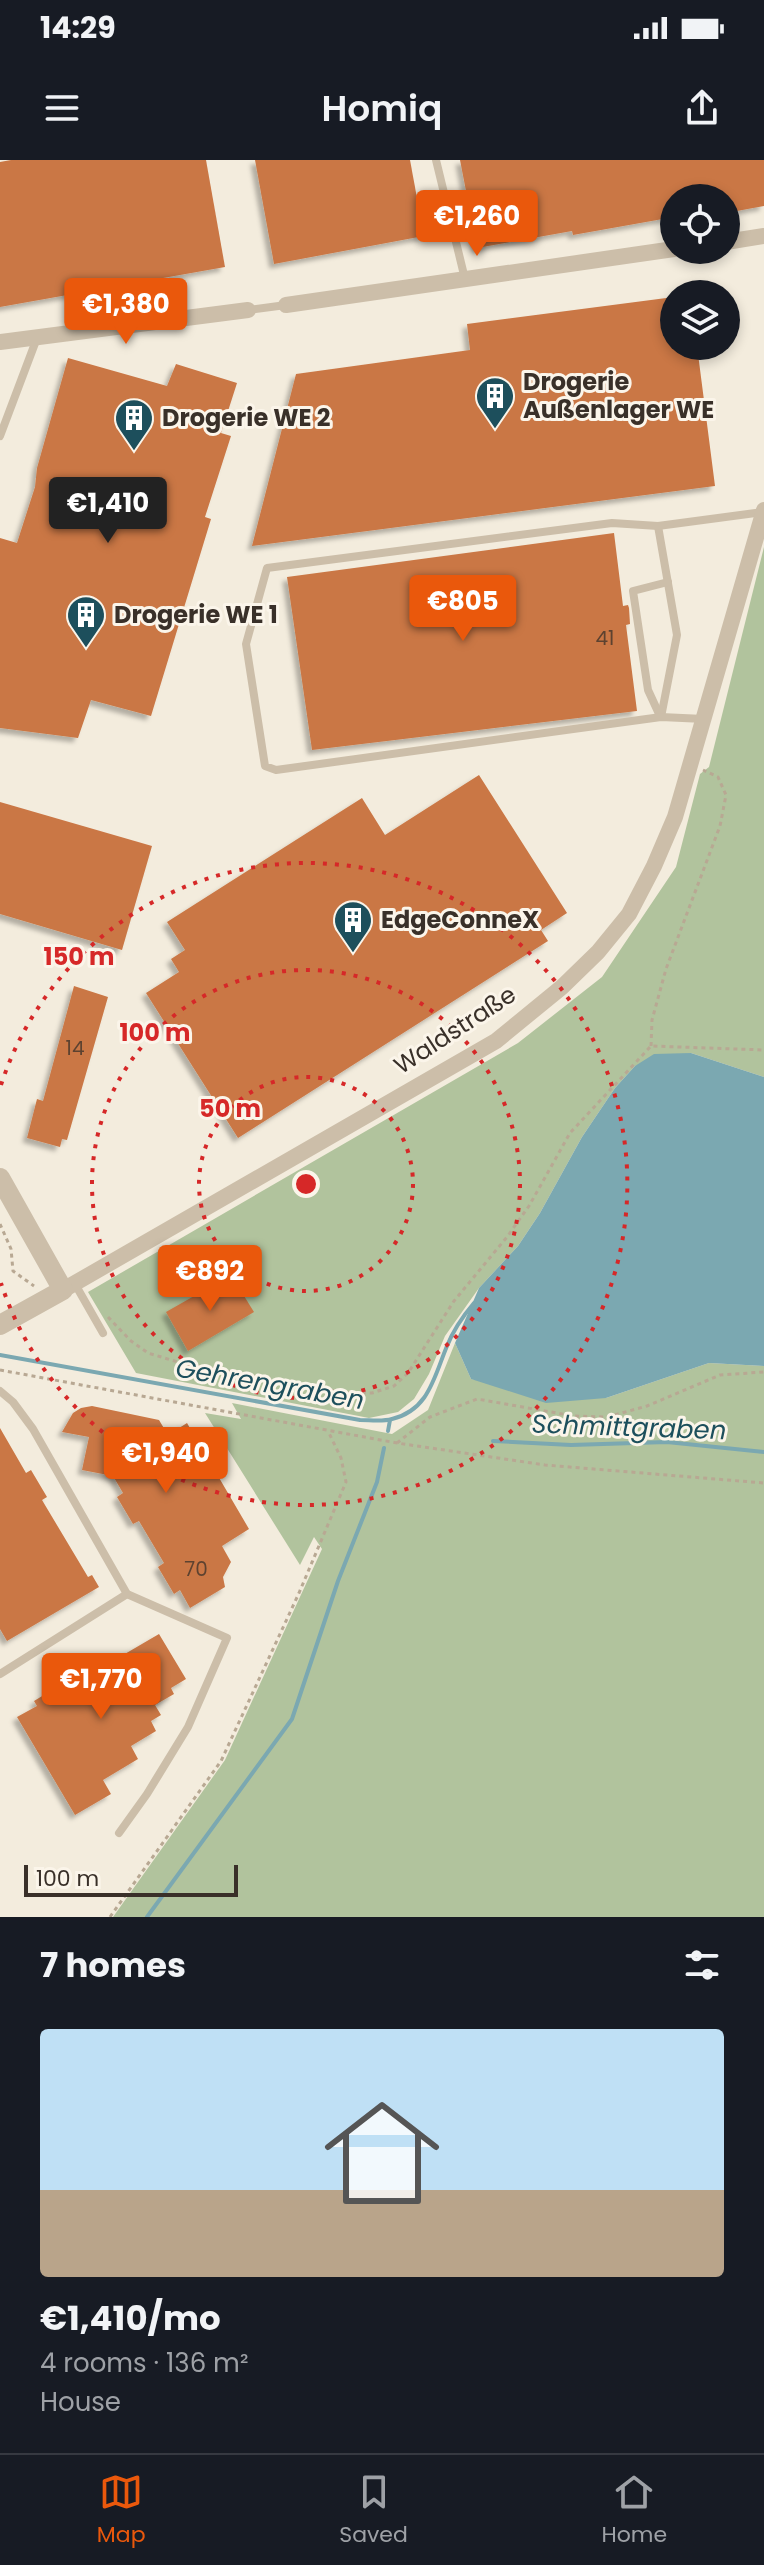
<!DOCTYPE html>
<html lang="en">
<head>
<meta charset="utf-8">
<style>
	body { margin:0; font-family:Poppins,sans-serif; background:#20242c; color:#f1f3f6; height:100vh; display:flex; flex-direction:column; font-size:30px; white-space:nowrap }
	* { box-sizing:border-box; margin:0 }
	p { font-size:26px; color:#9ea1a6 }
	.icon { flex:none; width:44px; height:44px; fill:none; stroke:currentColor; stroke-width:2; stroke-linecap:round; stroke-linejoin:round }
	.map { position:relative; height:1757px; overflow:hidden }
	.side { display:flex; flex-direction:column; background:#171b24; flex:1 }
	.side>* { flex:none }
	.fabs { position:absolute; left:660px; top:24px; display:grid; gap:16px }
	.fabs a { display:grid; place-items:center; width:80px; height:80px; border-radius:50%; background:#171b24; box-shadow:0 4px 12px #0003; font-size:40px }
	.scale { position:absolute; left:24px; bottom:20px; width:214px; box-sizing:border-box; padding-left:8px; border:4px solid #393029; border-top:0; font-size:22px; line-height:28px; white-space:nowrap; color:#393029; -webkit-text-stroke:6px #fbf5ea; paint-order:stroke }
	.price { position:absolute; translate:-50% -68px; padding:0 18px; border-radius:8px; background:#ea580c; color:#fff; font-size:26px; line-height:52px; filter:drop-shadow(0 2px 4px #0008) }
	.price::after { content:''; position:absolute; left:50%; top:48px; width:24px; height:18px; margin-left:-12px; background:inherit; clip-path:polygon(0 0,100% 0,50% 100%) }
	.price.on { background:#222; color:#fff }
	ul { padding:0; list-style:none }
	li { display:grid; align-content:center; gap:16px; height:424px; padding:0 40px }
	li+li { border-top:2px solid #363941 }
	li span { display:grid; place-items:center; height:248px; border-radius:8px; color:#555 }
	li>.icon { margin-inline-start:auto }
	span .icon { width:144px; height:144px; fill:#fffc; stroke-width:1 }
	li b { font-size:34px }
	h2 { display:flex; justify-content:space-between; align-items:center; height:96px; padding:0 40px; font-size:34px }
	.status { display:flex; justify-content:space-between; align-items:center; height:56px; padding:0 40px; background:#171b24; direction:ltr }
	.status svg { height:22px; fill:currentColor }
	header { display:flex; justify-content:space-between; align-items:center; height:104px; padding:0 40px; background:#171b24; font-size:36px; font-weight:600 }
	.menu { display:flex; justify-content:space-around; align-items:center; height:112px; border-top:2px solid #363941; background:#171b24; font-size:22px; color:#9ea1a6 }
	.menu a { display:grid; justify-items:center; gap:4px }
	.menu .on { color:#ea580c }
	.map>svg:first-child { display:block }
	.green { fill:#b1c39d }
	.water { fill:#7ba8b1 }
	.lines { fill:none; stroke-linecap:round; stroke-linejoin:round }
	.stream { stroke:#7ba8b1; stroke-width:4 }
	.building { fill:#ca7745; filter:url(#shadow) }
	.path { stroke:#b8a893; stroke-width:3; stroke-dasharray:4 4; stroke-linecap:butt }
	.service { stroke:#ccbea9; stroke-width:8 }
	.minor { stroke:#ccbea9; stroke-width:16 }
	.tertiary { stroke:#ccbea9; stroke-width:20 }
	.ring { fill:none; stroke:#d62828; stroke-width:4; stroke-dasharray:4 8 }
	.labels { text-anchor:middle; stroke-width:6; stroke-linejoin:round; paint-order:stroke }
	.number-label { font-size:20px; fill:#5d4230 }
	.poi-label { font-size:24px; font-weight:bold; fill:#393029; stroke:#fbf5ea; text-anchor:start }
	.street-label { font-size:24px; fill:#393029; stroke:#fbf5ea }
	.water-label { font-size:26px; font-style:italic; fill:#1d4f5c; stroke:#fbf5ea }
	.centre { fill:#d62828; stroke:#fbf5ea; stroke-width:4 }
	.ring-label { font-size:24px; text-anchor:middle; font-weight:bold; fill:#d62828; stroke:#fbf5ea; stroke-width:6; stroke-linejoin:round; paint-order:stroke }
</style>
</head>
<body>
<div class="status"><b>14:29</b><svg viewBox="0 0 49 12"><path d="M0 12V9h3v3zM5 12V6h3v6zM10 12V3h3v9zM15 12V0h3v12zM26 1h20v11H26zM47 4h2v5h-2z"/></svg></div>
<header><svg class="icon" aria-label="menu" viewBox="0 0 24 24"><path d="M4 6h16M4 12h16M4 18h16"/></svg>Homiq<svg class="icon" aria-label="share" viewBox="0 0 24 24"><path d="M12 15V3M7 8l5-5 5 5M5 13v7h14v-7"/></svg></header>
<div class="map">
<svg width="764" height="1757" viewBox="0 0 764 1757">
	<defs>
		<filter id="shadow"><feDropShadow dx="-4.5" dy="4.5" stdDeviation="2" flood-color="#0004"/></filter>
	</defs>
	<rect width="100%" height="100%" fill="#f3ecdd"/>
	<g class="green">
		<path d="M 764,387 L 764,917 L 691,893 L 635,906 L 615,928 L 582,977 L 540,1053 L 518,1086 L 479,1128 L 445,1176 L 429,1214 L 414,1239 L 398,1252 L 369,1258 L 136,1213 L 88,1132 L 518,883 L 602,817 L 676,707 L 700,614 L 709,607 Z"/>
		<path d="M 455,1183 L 471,1219 L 606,1238 L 709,1203 L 764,1206 L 764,1757 L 113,1757 L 225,1600 L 322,1389 L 314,1377 L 300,1405 L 205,1253 L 241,1259 L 232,1243 L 392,1274 L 428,1250 Z"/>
	</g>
	<path class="water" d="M 691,893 L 764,917 L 764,1206 L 709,1203 L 606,1238 L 546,1243 L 471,1219 L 455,1183 L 479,1128 L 518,1086 L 540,1053 L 582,977 L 615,928 L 635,906 L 654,894 Z"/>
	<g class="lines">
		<g class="stream">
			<path d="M 0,1195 L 360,1260 C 370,1260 382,1262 392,1259 C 429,1250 434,1217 447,1186 C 453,1171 463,1156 474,1143"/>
			<path d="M 388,1271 L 390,1260"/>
			<path d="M 493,1281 L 571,1285 L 667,1282 L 764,1292"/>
			<path d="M 147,1757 L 292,1559 L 338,1421 L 377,1322 L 384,1288"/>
		</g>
	</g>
	<g class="building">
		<path d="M 11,0 L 206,0 L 225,107 L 0,147 L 0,2 Z"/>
		<path d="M 255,0 L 410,0 L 424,76 L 274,104 Z"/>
		<path d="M 460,0 L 764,0 L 764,46 L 726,53 L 726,38 L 674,38 L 674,57 L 573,75 L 572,71 L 477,88 Z"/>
		<path d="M 674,137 L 674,186 L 697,186 L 715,326 L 252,386 L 296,214 L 470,190 L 467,164 Z"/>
		<path d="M 68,198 L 167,226 L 176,204 L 237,223 L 221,273 L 231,276 L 205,357 L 211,359 L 151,556 L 91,540 L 78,578 L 0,568 L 0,378 L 17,383 L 35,327 L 37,308 Z"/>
		<path d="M 614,373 L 623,446 L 628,445 L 629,448 L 630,464 L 626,465 L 637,551 L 312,590 L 287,417 Z"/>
		<path d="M 479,615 L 567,753 L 541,770 L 548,781 L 238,978 L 146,833 L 179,812 L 171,799 L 185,790 L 167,762 L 362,638 L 385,675 Z"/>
		<path d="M 0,642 L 152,686 L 122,790 L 0,754 Z"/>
		<path d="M 74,826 L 108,837 L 67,980 L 62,979 L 60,987 L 27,978 L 37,939 L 43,941 Z"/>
		<path d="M 231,1115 L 254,1152 L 188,1191 L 166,1152 Z"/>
		<path d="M 92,1246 L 159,1260 L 168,1275 L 187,1263 L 249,1369 L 222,1386 L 231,1402 L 223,1417 L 225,1427 L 190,1448 L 180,1430 L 174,1434 L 158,1407 L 164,1403 L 139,1361 L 133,1364 L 117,1337 L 123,1333 L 113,1316 L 82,1310 L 89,1277 L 62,1272 L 73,1253 L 81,1248 Z"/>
		<path d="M 0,1268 L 26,1313 L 31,1310 L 47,1337 L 42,1340 L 88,1417 L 92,1415 L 99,1427 L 7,1481 L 0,1469 Z"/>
		<path d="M 159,1474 L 186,1519 L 171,1528 L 174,1534 L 155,1545 L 161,1555 L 151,1561 L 156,1571 L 131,1586 L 138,1599 L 103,1620 L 111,1634 L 75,1655 L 17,1557 L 37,1546 L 34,1541 L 62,1524 L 65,1529 Z"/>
	</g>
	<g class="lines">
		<g class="path">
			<path d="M 651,886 L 652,860 L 666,809 L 720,666 L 726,635 L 718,617 L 703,610"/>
			<path d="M 0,1064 L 11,1089 L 13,1111 L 34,1126"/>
			<path d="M 108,1157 L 131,1181 L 148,1193 L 181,1203 L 347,1233 L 372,1233 L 394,1226 L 408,1213 L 454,1141 L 507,1077 L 529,1046 L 570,973 L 651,886 L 764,890"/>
			<path d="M 0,1210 L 397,1283 L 545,1305 L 764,1323"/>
			<path d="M 397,1283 L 430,1257 L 477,1239 L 574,1256 L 607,1257 L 647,1246 L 720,1215 L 764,1212"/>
			<path d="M 110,1757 L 221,1601 L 299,1433 L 346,1322 L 341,1298 L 328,1271"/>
		</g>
		<g class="service">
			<path d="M 436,0 L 465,119"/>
			<path d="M 249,150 L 286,145"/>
			<path d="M 0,276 L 37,178"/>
			<path d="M 658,366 L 677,475 L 661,557"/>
			<path d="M 660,556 L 648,530 L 633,431 L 668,422"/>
			<path d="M 704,559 L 661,557 L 276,610 L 265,606 L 246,484 L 267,408 L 612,363 L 658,366 L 763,352"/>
			<path d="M 75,1124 L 103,1173"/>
			<path d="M 0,1231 L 13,1242 L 33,1269 L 127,1434 L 227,1478 L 188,1567 L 147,1634 L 119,1673"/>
			<path d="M 0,1514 L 127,1434"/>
		</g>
		<g class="minor">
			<path d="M 726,82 L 764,76"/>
			<path d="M 286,145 L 674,89"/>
			<path d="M 0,182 L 248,150"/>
			<path d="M 63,1130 L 496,881 L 562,827 L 598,792 L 629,754 L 654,706 L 675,657 L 764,350"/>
		</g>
		<path class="tertiary" d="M 0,1018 L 63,1130 L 0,1165"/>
	</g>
	<g class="ring">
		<circle cx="306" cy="1024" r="107"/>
		<circle cx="306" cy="1024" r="214"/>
		<path d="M1 925A321 321 0 1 1 1 1123"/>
	</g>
	<defs>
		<symbol id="building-pin" viewBox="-11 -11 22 30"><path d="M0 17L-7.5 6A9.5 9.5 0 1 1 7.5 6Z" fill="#1d4f5c" stroke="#fbf5ea"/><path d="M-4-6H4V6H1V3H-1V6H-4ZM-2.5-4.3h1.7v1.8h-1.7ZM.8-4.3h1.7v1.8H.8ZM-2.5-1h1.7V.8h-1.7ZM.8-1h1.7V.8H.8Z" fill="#fff"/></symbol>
	</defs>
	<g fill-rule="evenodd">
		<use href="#building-pin" x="473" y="214" width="44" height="60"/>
		<use href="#building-pin" x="112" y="236" width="44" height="60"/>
		<use href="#building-pin" x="64" y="433" width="44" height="60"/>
		<use href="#building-pin" x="331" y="738" width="44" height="60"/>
	</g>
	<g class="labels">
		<g class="number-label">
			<text x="605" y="485">41</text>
			<text x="75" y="895">14</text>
			<text x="196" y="1416">70</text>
		</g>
		<g class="poi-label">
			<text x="523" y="230">Drogerie<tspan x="523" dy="28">Außenlager WE</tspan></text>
			<text x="162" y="266">Drogerie WE 2</text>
			<text x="114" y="463">Drogerie WE 1</text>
			<text x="381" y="768">EdgeConneX</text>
		</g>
		<g class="street-label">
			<text transform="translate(455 870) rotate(-33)" y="8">Waldstraße</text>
		</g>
		<g class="water-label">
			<text transform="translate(270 1224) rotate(10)" y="9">Gehrengraben</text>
			<text transform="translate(629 1267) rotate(2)" y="9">Schmittgraben</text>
		</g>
	</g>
	<circle cx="306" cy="1024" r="12" class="centre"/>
	<g class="ring-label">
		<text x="79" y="805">150 m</text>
		<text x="155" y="881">100 m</text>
		<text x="230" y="957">50 m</text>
	</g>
</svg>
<div class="fabs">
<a><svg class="icon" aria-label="locate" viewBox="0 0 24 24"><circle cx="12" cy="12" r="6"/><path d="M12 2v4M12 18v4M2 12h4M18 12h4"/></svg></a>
<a><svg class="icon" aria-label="layers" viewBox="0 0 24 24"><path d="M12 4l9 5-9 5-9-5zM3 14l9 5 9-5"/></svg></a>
</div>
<div class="scale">100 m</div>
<b class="price" style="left:477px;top:98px">€1,260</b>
<b class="price" style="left:126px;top:186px">€1,380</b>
<b class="price on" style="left:108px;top:385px">€1,410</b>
<b class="price" style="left:463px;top:483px">€805</b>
<b class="price" style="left:210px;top:1153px">€892</b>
<b class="price" style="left:166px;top:1335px">€1,940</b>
<b class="price" style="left:101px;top:1561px">€1,770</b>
</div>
<section class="side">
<h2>7 homes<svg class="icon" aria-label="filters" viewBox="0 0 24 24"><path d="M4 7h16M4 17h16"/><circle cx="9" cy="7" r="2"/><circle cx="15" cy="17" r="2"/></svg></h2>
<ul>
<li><span style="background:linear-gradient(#bfe0f5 65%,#b9a48a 0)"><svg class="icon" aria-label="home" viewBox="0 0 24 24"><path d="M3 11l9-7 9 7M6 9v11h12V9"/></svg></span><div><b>€1,410/mo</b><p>4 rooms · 136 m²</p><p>House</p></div></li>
</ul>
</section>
<nav class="menu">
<a class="on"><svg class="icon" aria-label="map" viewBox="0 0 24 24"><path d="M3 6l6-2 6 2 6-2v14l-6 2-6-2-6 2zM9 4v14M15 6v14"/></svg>Map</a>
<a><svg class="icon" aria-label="saved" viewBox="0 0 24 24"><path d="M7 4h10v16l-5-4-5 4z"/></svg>Saved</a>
<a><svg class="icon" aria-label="home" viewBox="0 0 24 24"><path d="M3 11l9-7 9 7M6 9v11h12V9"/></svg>Home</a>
</nav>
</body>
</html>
